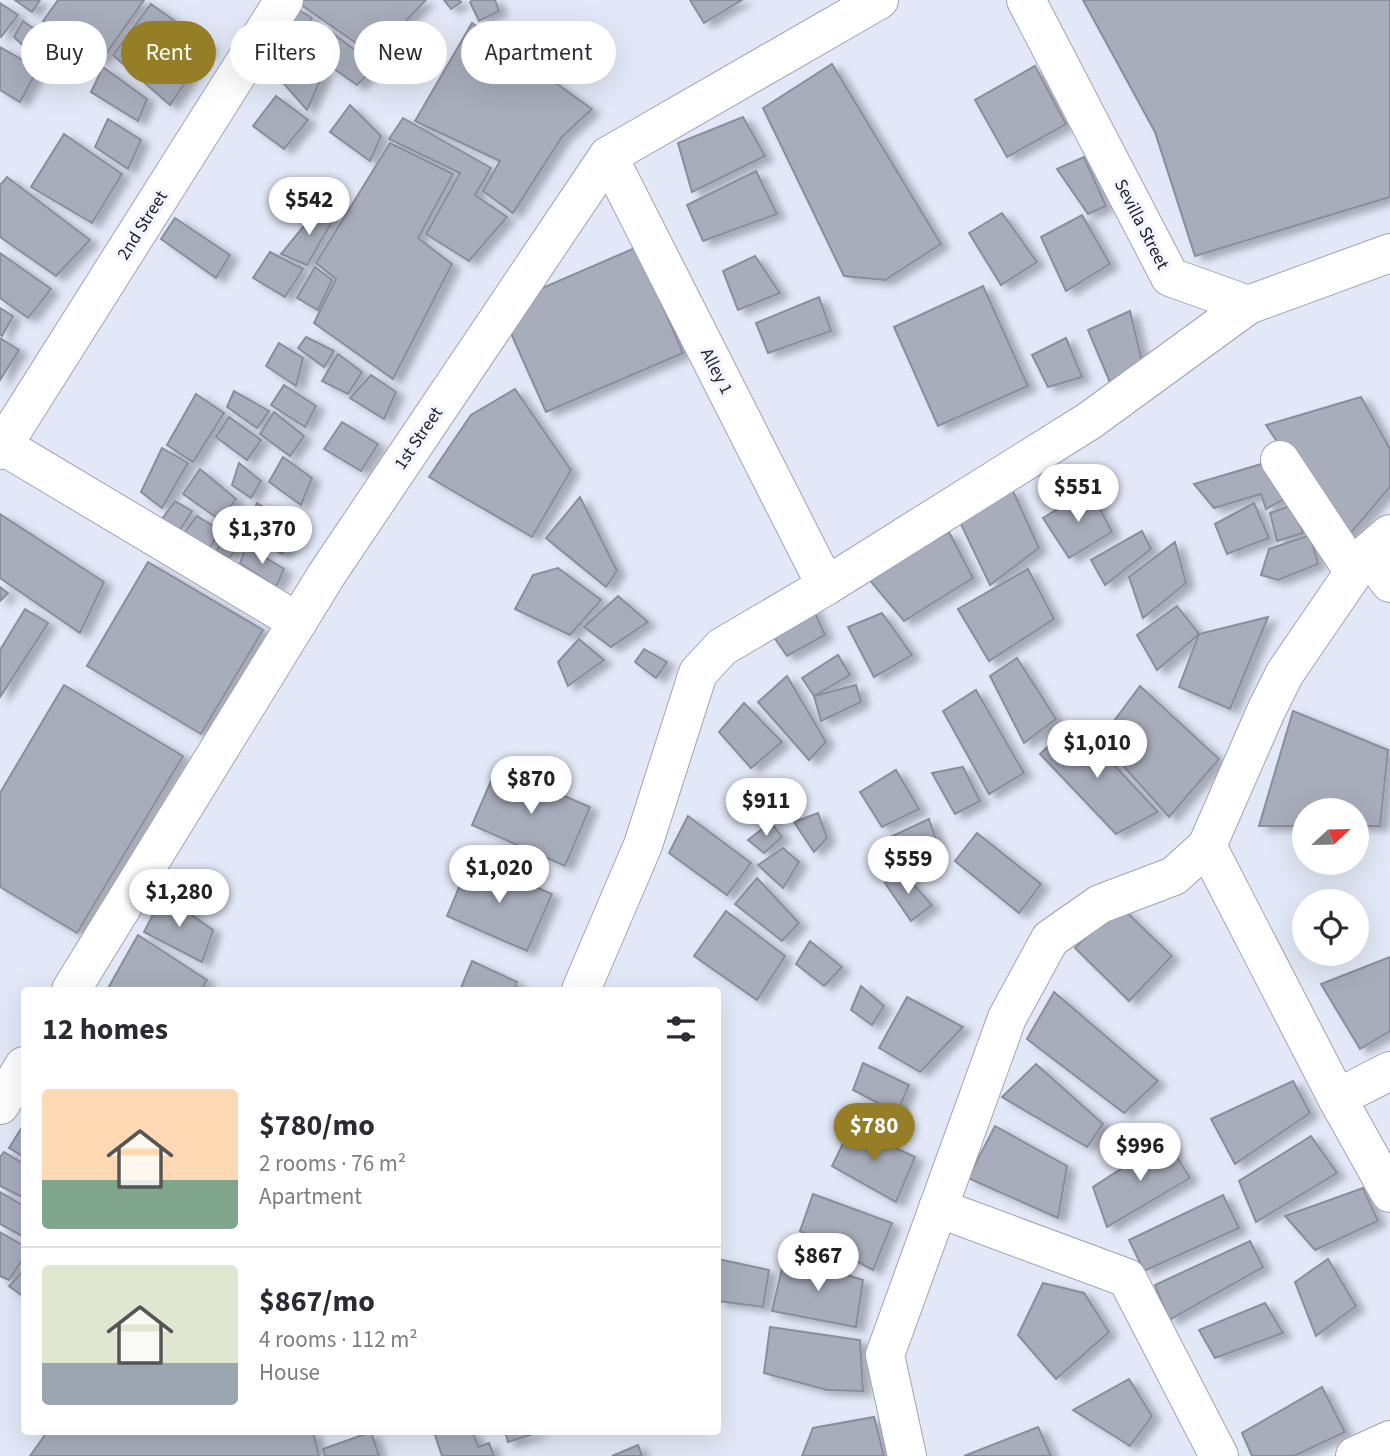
<!DOCTYPE html>
<html lang="en">
<head>
<meta charset="utf-8">
<style>
	body { margin:0; font-family:"Source Sans 3",sans-serif; background:#f7f7f7; color:#2b2b33; height:100vh; display:flex; flex-direction:column; font-size:26px; white-space:nowrap }
	* { box-sizing:border-box; margin:0 }
	p { font-size:23px; color:#7c7c81 }
	.icon { flex:none; width:38px; height:38px; fill:none; stroke:currentColor; stroke-width:2; stroke-linecap:round; stroke-linejoin:round }
	.map { position:relative; flex:1; overflow:hidden }
	.drawer { position:absolute; left:21px; top:987px; width:700px; height:448px; display:flex; flex-direction:column; background:#fff; border-radius:7px; box-shadow:0 7px 28px #0002 }
	.drawer>* { flex:none }
	.guide { position:absolute; left:21px; top:21px; width:700px; height:63px; display:flex; gap:14px }
	.needle { width:46px; rotate:68deg }
	.tools { position:absolute; left:1292px; top:798px; display:grid; gap:14px }
	.tools a { display:grid; place-items:center; width:77px; height:77px; border-radius:50%; background:#fff; box-shadow:0 7px 28px #0002; font-size:35px }
	.price { position:absolute; translate:-50% -60px; padding:0 16px; border-radius:24px; background:#fff; color:#222; font-size:23px; line-height:46px; filter:drop-shadow(0 2px 4px #0008) }
	.price::after { content:''; position:absolute; left:50%; top:42px; width:21px; height:16px; margin-left:-10px; background:inherit; clip-path:polygon(0 0,100% 0,50% 100%) }
	.price.current { background:#957e26; color:#fff }
	ul { padding:0; list-style:none }
	li { display:flex; align-items:center; gap:21px; height:175px; padding:0 21px }
	li+li { border-top:2px solid #e1e1e2 }
	li span { display:grid; place-items:center; flex:none; width:196px; height:140px; border-radius:7px; color:#555 }
	li>.icon { margin-inline-start:auto }
	span .icon { width:84px; height:84px; fill:#fffc; stroke-width:1 }
	li b { font-size:30px }
	h2 { display:flex; justify-content:space-between; align-items:center; height:84px; padding:0 21px; font-size:30px }
	.pill { padding:0 24px; border-radius:32px; background:#fff; box-shadow:0 7px 28px #0002; font-size:24px; line-height:63px }
	.pill.current { background:#957e26; color:#fff }
	.map>svg:first-child { display:block }
	.building { fill:#a7adbb; stroke:#898e9c; stroke-width:2; filter:url(#shadow) }
	.lines { fill:none; stroke-linecap:round; stroke-linejoin:round }
	.minor-casing { stroke:#9fa4b2; stroke-width:40 }
	.minor { stroke:#fff; stroke-width:38 }
	.labels { text-anchor:middle; stroke-width:7; stroke-linejoin:round; paint-order:stroke }
	.street-label { font-size:18px; fill:#1b1d22; stroke:#f2f5ff }
</style>
</head>
<body>
<div class="map">
<svg width="1390" height="1456" viewBox="0 0 1390 1456">
	<defs>
		<filter id="shadow"><feDropShadow dx="8" dy="4.5" stdDeviation="3.5" flood-color="#0004"/></filter>
	</defs>
	<rect width="100%" height="100%" fill="#e2e8f7"/>
	<g class="building">
		<path d="M 15,0 L 40,0 L 32,12 Z"/>
		<path d="M 58,0 L 144,0 L 101,61 L 43,21 Z"/>
		<path d="M 298,0 L 426,0 L 373,55 L 297,2 Z"/>
		<path d="M 444,0 L 459,0 L 461,2 L 451,9 Z"/>
		<path d="M 473,0 L 495,0 L 499,11 L 479,21 L 470,2 Z"/>
		<path d="M 690,0 L 742,0 L 704,23 Z"/>
		<path d="M 1083,0 L 1390,0 L 1390,197 L 1195,256 L 1155,132 Z"/>
		<path d="M 0,3 L 18,15 L 1,37 L 0,36 Z"/>
		<path d="M 151,4 L 210,46 L 170,105 L 113,55 Z"/>
		<path d="M 294,7 L 312,18 L 298,41 L 280,28 Z"/>
		<path d="M 23,21 L 44,36 L 32,54 L 14,37 Z"/>
		<path d="M 472,23 L 592,109 L 562,137 L 513,213 L 483,191 L 500,161 L 415,121 Z"/>
		<path d="M 322,25 L 376,66 L 357,85 L 303,47 Z"/>
		<path d="M 54,36 L 72,51 L 60,75 L 39,57 Z"/>
		<path d="M 296,46 L 325,70 L 307,110 L 277,76 Z"/>
		<path d="M 0,47 L 38,69 L 20,102 L 0,90 Z"/>
		<path d="M 832,64 L 941,244 L 885,280 L 844,276 L 763,108 Z"/>
		<path d="M 1035,66 L 1066,124 L 1007,157 L 975,100 Z"/>
		<path d="M 103,67 L 147,99 L 138,121 L 91,92 Z"/>
		<path d="M 276,96 L 308,120 L 284,149 L 253,126 Z"/>
		<path d="M 350,105 L 381,136 L 370,161 L 330,132 Z"/>
		<path d="M 743,117 L 765,156 L 692,192 L 678,143 Z"/>
		<path d="M 403,118 L 491,168 L 475,195 L 507,217 L 469,261 L 426,234 L 460,173 L 389,139 Z"/>
		<path d="M 108,119 L 141,140 L 128,169 L 95,147 Z"/>
		<path d="M 64,134 L 122,174 L 92,223 L 31,187 Z"/>
		<path d="M 390,143 L 453,174 L 418,238 L 452,264 L 393,379 L 314,323 L 336,279 L 316,263 Z"/>
		<path d="M 1084,157 L 1106,206 L 1088,214 L 1057,169 Z"/>
		<path d="M 756,171 L 777,214 L 703,241 L 687,205 Z"/>
		<path d="M 7,177 L 90,240 L 56,276 L 0,237 L 0,185 Z"/>
		<path d="M 319,207 L 334,218 L 307,265 L 281,254 Z"/>
		<path d="M 1002,213 L 1037,262 L 1001,285 L 969,233 Z"/>
		<path d="M 1082,215 L 1110,264 L 1066,291 L 1041,237 Z"/>
		<path d="M 175,218 L 230,255 L 216,278 L 161,239 Z"/>
		<path d="M 637,247 L 683,353 L 546,412 L 510,331 L 540,289 Z"/>
		<path d="M 270,252 L 303,269 L 285,297 L 253,278 Z"/>
		<path d="M 0,253 L 51,289 L 28,318 L 0,298 Z"/>
		<path d="M 755,256 L 780,293 L 738,310 L 723,271 Z"/>
		<path d="M 315,267 L 332,280 L 318,310 L 297,298 Z"/>
		<path d="M 983,286 L 1028,386 L 938,426 L 894,327 Z"/>
		<path d="M 819,297 L 831,331 L 768,353 L 756,323 Z"/>
		<path d="M 0,308 L 13,316 L 2,336 L 0,334 Z"/>
		<path d="M 1130,311 L 1144,370 L 1112,387 L 1088,330 Z"/>
		<path d="M 306,337 L 334,351 L 324,367 L 298,348 Z"/>
		<path d="M 0,338 L 19,350 L 0,380 Z"/>
		<path d="M 1066,338 L 1082,377 L 1048,387 L 1032,355 Z"/>
		<path d="M 279,343 L 303,358 L 296,386 L 266,366 Z"/>
		<path d="M 338,354 L 362,372 L 348,394 L 322,381 Z"/>
		<path d="M 371,375 L 396,392 L 384,419 L 350,398 Z"/>
		<path d="M 284,385 L 316,406 L 305,427 L 271,405 Z"/>
		<path d="M 515,389 L 571,470 L 532,537 L 429,477 L 471,415 Z"/>
		<path d="M 234,391 L 269,411 L 257,428 L 227,407 Z"/>
		<path d="M 196,394 L 224,413 L 193,462 L 167,445 Z"/>
		<path d="M 1361,397 L 1390,449 L 1390,487 L 1344,541 L 1266,425 Z"/>
		<path d="M 274,412 L 304,436 L 290,456 L 260,434 Z"/>
		<path d="M 229,417 L 261,440 L 247,460 L 216,437 Z"/>
		<path d="M 342,422 L 378,444 L 361,471 L 324,449 Z"/>
		<path d="M 162,448 L 188,463 L 162,508 L 141,492 Z"/>
		<path d="M 283,457 L 312,478 L 301,505 L 269,482 Z"/>
		<path d="M 1268,462 L 1284,499 L 1266,509 L 1261,494 L 1214,508 L 1194,484 Z"/>
		<path d="M 239,463 L 261,481 L 251,498 L 232,485 Z"/>
		<path d="M 200,469 L 236,499 L 220,520 L 183,494 Z"/>
		<path d="M 1012,489 L 1039,548 L 990,585 L 958,518 Z"/>
		<path d="M 1089,489 L 1112,532 L 1069,558 L 1043,518 Z"/>
		<path d="M 580,497 L 617,571 L 606,587 L 546,538 Z"/>
		<path d="M 175,501 L 192,511 L 180,530 L 162,519 Z"/>
		<path d="M 257,503 L 297,527 L 282,554 L 244,533 Z"/>
		<path d="M 1254,503 L 1269,538 L 1227,554 L 1215,524 Z"/>
		<path d="M 1293,505 L 1303,533 L 1277,541 L 1270,513 Z"/>
		<path d="M 0,514 L 104,582 L 80,633 L 0,578 Z"/>
		<path d="M 197,516 L 220,530 L 210,548 L 184,533 Z"/>
		<path d="M 1142,531 L 1151,549 L 1105,585 L 1091,560 Z"/>
		<path d="M 949,532 L 973,578 L 904,621 L 868,578 Z"/>
		<path d="M 227,535 L 238,544 L 230,558 L 216,551 Z"/>
		<path d="M 1310,535 L 1318,564 L 1278,580 L 1261,575 L 1269,549 Z"/>
		<path d="M 1175,542 L 1186,583 L 1143,618 L 1129,577 Z"/>
		<path d="M 246,546 L 284,569 L 276,587 L 240,563 Z"/>
		<path d="M 148,562 L 263,630 L 201,734 L 87,666 Z"/>
		<path d="M 558,568 L 601,600 L 570,635 L 515,609 L 533,575 Z"/>
		<path d="M 1028,569 L 1054,619 L 989,661 L 958,609 Z"/>
		<path d="M 0,587 L 8,593 L 0,601 Z"/>
		<path d="M 618,596 L 648,622 L 611,647 L 584,627 Z"/>
		<path d="M 812,606 L 825,635 L 787,656 L 771,633 Z"/>
		<path d="M 1177,606 L 1199,634 L 1157,670 L 1137,635 Z"/>
		<path d="M 25,609 L 48,623 L 0,697 L 0,650 Z"/>
		<path d="M 882,613 L 912,655 L 874,677 L 848,627 Z"/>
		<path d="M 1268,617 L 1230,709 L 1179,687 L 1199,634 Z"/>
		<path d="M 579,639 L 604,660 L 568,686 L 558,662 Z"/>
		<path d="M 644,649 L 667,662 L 656,678 L 635,662 Z"/>
		<path d="M 838,655 L 850,675 L 814,696 L 802,678 Z"/>
		<path d="M 1017,658 L 1056,719 L 1024,743 L 990,676 Z"/>
		<path d="M 787,676 L 826,742 L 809,760 L 758,702 Z"/>
		<path d="M 64,685 L 183,756 L 77,933 L 0,887 L 0,793 Z"/>
		<path d="M 856,685 L 861,702 L 821,721 L 814,696 Z"/>
		<path d="M 1140,686 L 1219,759 L 1169,817 L 1100,740 Z"/>
		<path d="M 976,690 L 1024,773 L 989,794 L 943,711 Z"/>
		<path d="M 744,703 L 782,742 L 751,768 L 719,732 Z"/>
		<path d="M 1293,711 L 1388,750 L 1380,826 L 1356,826 L 1356,810 L 1304,810 L 1304,826 L 1259,826 Z"/>
		<path d="M 1074,722 L 1158,812 L 1116,834 L 1040,754 Z"/>
		<path d="M 497,767 L 590,807 L 565,866 L 472,825 Z"/>
		<path d="M 963,767 L 980,801 L 955,814 L 932,773 Z"/>
		<path d="M 896,770 L 919,809 L 882,827 L 860,792 Z"/>
		<path d="M 755,784 L 767,803 L 750,816 L 741,793 Z"/>
		<path d="M 818,813 L 827,838 L 814,852 L 794,822 Z"/>
		<path d="M 688,816 L 751,863 L 727,895 L 669,853 Z"/>
		<path d="M 929,819 L 938,846 L 902,865 L 886,839 Z"/>
		<path d="M 771,822 L 782,837 L 764,853 L 748,840 Z"/>
		<path d="M 977,833 L 1041,884 L 1019,913 L 955,861 Z"/>
		<path d="M 783,848 L 799,862 L 783,888 L 758,865 Z"/>
		<path d="M 471,859 L 552,894 L 527,951 L 447,916 Z"/>
		<path d="M 902,872 L 932,905 L 911,921 L 885,883 Z"/>
		<path d="M 757,878 L 799,923 L 782,941 L 735,904 Z"/>
		<path d="M 163,895 L 213,930 L 202,962 L 144,932 Z"/>
		<path d="M 1118,904 L 1172,956 L 1129,1001 L 1075,948 Z"/>
		<path d="M 726,911 L 785,956 L 757,1000 L 694,956 Z"/>
		<path d="M 138,935 L 207,980 L 201,990 L 107,990 Z"/>
		<path d="M 810,941 L 842,967 L 824,986 L 796,964 Z"/>
		<path d="M 1390,957 L 1390,1031 L 1360,1049 L 1321,984 Z"/>
		<path d="M 472,961 L 517,982 L 514,990 L 460,990 Z"/>
		<path d="M 861,986 L 884,1006 L 872,1025 L 851,1010 Z"/>
		<path d="M 1054,992 L 1158,1081 L 1124,1113 L 1027,1039 Z"/>
		<path d="M 907,997 L 963,1027 L 920,1072 L 879,1048 Z"/>
		<path d="M 863,1063 L 909,1085 L 897,1113 L 853,1090 Z"/>
		<path d="M 1036,1064 L 1103,1124 L 1087,1147 L 1002,1097 Z"/>
		<path d="M 1293,1081 L 1310,1113 L 1235,1164 L 1211,1119 Z"/>
		<path d="M 995,1126 L 1067,1166 L 1058,1218 L 968,1178 Z"/>
		<path d="M 22,1127 L 24,1129 L 24,1157 L 9,1148 Z"/>
		<path d="M 851,1127 L 915,1157 L 896,1202 L 832,1166 Z"/>
		<path d="M 1311,1136 L 1337,1173 L 1256,1222 L 1239,1181 Z"/>
		<path d="M 1166,1140 L 1190,1178 L 1107,1227 L 1093,1187 Z"/>
		<path d="M 4,1152 L 24,1164 L 24,1198 L 0,1186 L 0,1157 Z"/>
		<path d="M 1363,1188 L 1378,1221 L 1315,1250 L 1285,1216 Z"/>
		<path d="M 0,1192 L 24,1206 L 24,1237 L 0,1224 Z"/>
		<path d="M 813,1194 L 892,1223 L 873,1270 L 800,1231 Z"/>
		<path d="M 1223,1195 L 1239,1228 L 1144,1271 L 1129,1240 Z"/>
		<path d="M 0,1232 L 24,1246 L 24,1257 L 9,1280 L 0,1276 Z"/>
		<path d="M 1250,1241 L 1263,1267 L 1169,1320 L 1155,1285 Z"/>
		<path d="M 785,1256 L 863,1280 L 856,1327 L 772,1311 Z"/>
		<path d="M 718,1259 L 769,1270 L 763,1307 L 718,1301 Z"/>
		<path d="M 1328,1259 L 1356,1306 L 1316,1336 L 1295,1282 Z"/>
		<path d="M 24,1270 L 24,1297 L 9,1286 Z"/>
		<path d="M 1043,1283 L 1084,1293 L 1109,1332 L 1056,1379 L 1018,1335 Z"/>
		<path d="M 1265,1303 L 1283,1333 L 1215,1358 L 1199,1330 Z"/>
		<path d="M 770,1327 L 860,1340 L 863,1391 L 827,1390 L 764,1373 Z"/>
		<path d="M 1129,1379 L 1152,1416 L 1130,1446 L 1073,1410 Z"/>
		<path d="M 1322,1387 L 1345,1432 L 1294,1456 L 1252,1456 L 1242,1433 Z"/>
		<path d="M 874,1417 L 884,1456 L 802,1456 L 813,1428 Z"/>
		<path d="M 1038,1427 L 1051,1456 L 964,1456 Z"/>
		<path d="M 47,1432 L 313,1432 L 319,1456 L 30,1456 Z"/>
		<path d="M 371,1432 L 379,1456 L 325,1456 L 323,1449 Z"/>
		<path d="M 434,1432 L 473,1432 L 478,1447 L 489,1443 L 494,1456 L 442,1456 Z"/>
		<path d="M 505,1432 L 540,1432 L 508,1442 Z"/>
		<path d="M 638,1445 L 642,1456 L 612,1456 Z"/>
	</g>
	<g class="lines">
		<defs>
			<g id="minor">
				<path d="M 1026,0 L 1170,277 L 1248,305 L 1390,253"/>
				<path d="M 608,156 L 826,586"/>
				<path d="M 0,444 L 298,622"/>
				<path d="M 0,450 L 284,0"/>
				<path d="M 1280,460 L 1354,572"/>
				<path d="M 1368,553 L 1390,583"/>
				<path d="M 1207,846 L 1337,1098 L 1390,1193"/>
				<path d="M 71,990 L 327,574 L 608,156 L 879,0"/>
				<path d="M 581,990 L 643,845 L 698,673 L 722,647 L 826,586 L 1089,421 L 1248,305"/>
				<path d="M 1337,1098 L 1390,1071"/>
				<path d="M 0,1105 L 24,1066"/>
				<path d="M 938,1208 L 1127,1278 L 1219,1456"/>
				<path d="M 907,1456 L 885,1355 L 1007,1018 L 1050,939 L 1100,904 L 1174,876 L 1207,846 L 1266,711 L 1285,673 L 1354,572 L 1368,553 L 1390,534"/>
				<path d="M 1355,1456 L 1390,1440"/>
			</g>
		</defs>
		<use href="#minor" class="minor-casing"/>
		<use href="#minor" class="minor"/>
	</g>
	<g class="labels">
		<g class="street-label">
			<text transform="translate(1142 224) rotate(63)" y="6">Sevilla Street</text>
			<text transform="translate(142 225) rotate(-58)" y="6">2nd Street</text>
			<text transform="translate(717 371) rotate(63)" y="6">Alley 1</text>
			<text transform="translate(418 438) rotate(-56)" y="6">1st Street</text>
		</g>
	</g>
</svg>
<div class="tools">
<a><svg class="needle" viewBox="-14 -14 28 28"><path d="M0-13l5 13h-10z" fill="#e53935"/><path d="M0 13l5-13h-10z" fill="#7c7c81"/></svg></a>
<a><svg class="icon" aria-label="locate" viewBox="0 0 24 24"><circle cx="12" cy="12" r="6"/><path d="M12 2v4M12 18v4M2 12h4M18 12h4"/></svg></a>
</div>
<b class="price" style="left:309px;top:237px">$542</b>
<b class="price" style="left:1078px;top:524px">$551</b>
<b class="price" style="left:262px;top:566px">$1,370</b>
<b class="price" style="left:1097px;top:780px">$1,010</b>
<b class="price" style="left:531px;top:816px">$870</b>
<b class="price" style="left:766px;top:838px">$911</b>
<b class="price" style="left:908px;top:896px">$559</b>
<b class="price" style="left:499px;top:905px">$1,020</b>
<b class="price" style="left:179px;top:929px">$1,280</b>
<b class="price current" style="left:874px;top:1163px">$780</b>
<b class="price" style="left:1140px;top:1183px">$996</b>
<b class="price" style="left:818px;top:1293px">$867</b>
<div class="guide">
<a class="pill">Buy</a>
<a class="pill current">Rent</a>
<a class="pill">Filters</a>
<a class="pill">New</a>
<a class="pill">Apartment</a>
</div>
<section class="drawer">
<h2>12 homes<svg class="icon" aria-label="filters" viewBox="0 0 24 24"><path d="M4 7h16M4 17h16"/><circle cx="9" cy="7" r="2"/><circle cx="15" cy="17" r="2"/></svg></h2>
<ul>
<li><span style="background:linear-gradient(#ffd9b3 65%,#7fa58c 0)"><svg class="icon" aria-label="home" viewBox="0 0 24 24"><path d="M3 11l9-7 9 7M6 9v11h12V9"/></svg></span><div><b>$780/mo</b><p>2 rooms · 76 m²</p><p>Apartment</p></div></li>
<li><span style="background:linear-gradient(#dfe7d0 70%,#9aa5b1 0)"><svg class="icon" aria-label="home" viewBox="0 0 24 24"><path d="M3 11l9-7 9 7M6 9v11h12V9"/></svg></span><div><b>$867/mo</b><p>4 rooms · 112 m²</p><p>House</p></div></li>
</ul>
</section>
</div>
</body>
</html>
